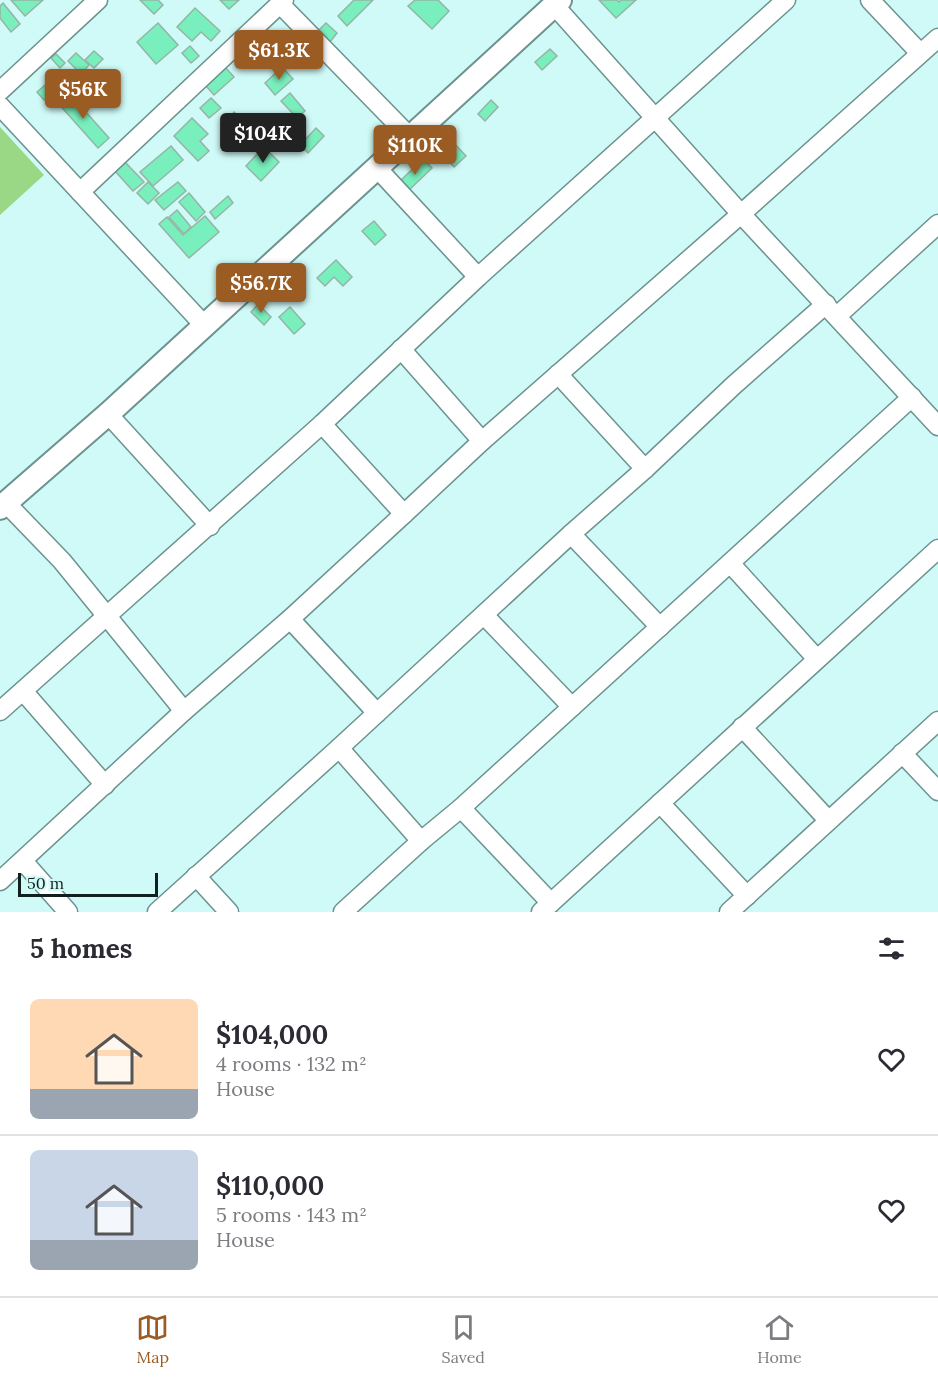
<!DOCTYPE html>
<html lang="en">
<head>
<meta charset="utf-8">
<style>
	body { margin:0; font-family:Lora,serif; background:#f2f2f3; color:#2b2b33; height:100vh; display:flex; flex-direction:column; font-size:22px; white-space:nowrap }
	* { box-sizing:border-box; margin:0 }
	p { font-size:20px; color:#7c7c81 }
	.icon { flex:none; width:33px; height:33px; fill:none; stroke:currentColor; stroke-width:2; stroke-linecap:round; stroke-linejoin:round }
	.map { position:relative; height:912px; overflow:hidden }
	.details { display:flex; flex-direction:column; background:#fff; flex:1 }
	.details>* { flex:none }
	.scale { position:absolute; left:18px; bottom:15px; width:140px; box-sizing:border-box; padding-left:6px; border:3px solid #10201f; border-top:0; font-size:16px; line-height:21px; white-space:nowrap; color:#10201f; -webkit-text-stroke:4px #d0faf7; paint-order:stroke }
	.price { position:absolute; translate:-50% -51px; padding:0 14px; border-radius:6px; background:#9a5c23; color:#fff; font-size:20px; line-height:39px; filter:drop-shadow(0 2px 3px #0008) }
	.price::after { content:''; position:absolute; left:50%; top:36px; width:18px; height:14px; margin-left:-9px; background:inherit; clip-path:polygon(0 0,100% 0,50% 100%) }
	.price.on { background:#222; color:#fff }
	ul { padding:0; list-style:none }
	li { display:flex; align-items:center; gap:18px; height:150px; padding:0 30px }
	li+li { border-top:2px solid #e1e1e2 }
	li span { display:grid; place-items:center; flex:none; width:168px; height:120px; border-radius:9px; color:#555 }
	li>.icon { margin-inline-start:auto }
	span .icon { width:72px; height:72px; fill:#fffc; stroke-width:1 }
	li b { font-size:26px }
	h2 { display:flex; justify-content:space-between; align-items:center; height:72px; padding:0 30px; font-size:26px }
	.menu { display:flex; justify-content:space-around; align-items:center; height:84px; border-top:2px solid #e1e1e2; background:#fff; font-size:16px; color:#7c7c81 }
	.menu a { display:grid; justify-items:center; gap:3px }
	.menu .on { color:#9a5c23 }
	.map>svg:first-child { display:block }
	.green { fill:#9bd886 }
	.building { fill:#7aefbe; stroke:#94b5a5; stroke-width:1.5 }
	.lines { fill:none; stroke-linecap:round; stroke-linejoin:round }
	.minor-casing { stroke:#6c9390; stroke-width:21 }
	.tertiary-casing { stroke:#6c9390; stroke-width:26 }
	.minor { stroke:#fff; stroke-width:18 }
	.tertiary { stroke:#fff; stroke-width:22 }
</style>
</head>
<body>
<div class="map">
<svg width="938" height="912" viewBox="0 0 938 912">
	<rect width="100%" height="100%" fill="#d0faf7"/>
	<path class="green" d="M 0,127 L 44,175 L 0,215 Z"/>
	<g class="building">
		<path d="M 11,0 L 43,0 L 25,16 Z"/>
		<path d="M 140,0 L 158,0 L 163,5 L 154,14 Z"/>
		<path d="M 220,0 L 239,0 L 229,9 Z"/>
		<path d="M 354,0 L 373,0 L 347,26 L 338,16 Z"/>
		<path d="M 415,0 L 438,0 L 449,11 L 432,29 L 408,6 Z"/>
		<path d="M 599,0 L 617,0 L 619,2 L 621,0 L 636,0 L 616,18 Z"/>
		<path d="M 3,3 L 20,24 L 11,32 L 0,18 L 0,6 Z"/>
		<path d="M 195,8 L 220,31 L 211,41 L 201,32 L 192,41 L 177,27 Z"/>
		<path d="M 158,23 L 178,45 L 156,64 L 137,42 Z"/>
		<path d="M 326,23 L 337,33 L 330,42 L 318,31 Z"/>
		<path d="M 283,34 L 295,47 L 287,55 L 275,43 Z"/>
		<path d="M 190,46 L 199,56 L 191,63 L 182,53 Z"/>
		<path d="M 550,49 L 557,56 L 542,70 L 535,62 Z"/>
		<path d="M 94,51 L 103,59 L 94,68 L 85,60 Z"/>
		<path d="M 76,53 L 89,65 L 81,74 L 68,61 Z"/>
		<path d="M 56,54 L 65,63 L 60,68 L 51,58 Z"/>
		<path d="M 282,67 L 293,79 L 275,95 L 265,83 Z"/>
		<path d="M 226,68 L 234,77 L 214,95 L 206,86 Z"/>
		<path d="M 51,80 L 58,87 L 44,100 L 37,92 Z"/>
		<path d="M 68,92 L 109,138 L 98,148 L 57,102 Z"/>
		<path d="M 290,93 L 305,111 L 297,118 L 281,101 Z"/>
		<path d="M 211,98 L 221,108 L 209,118 L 200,108 Z"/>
		<path d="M 491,100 L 498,107 L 485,121 L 478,114 Z"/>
		<path d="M 234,112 L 242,119 L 233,130 L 225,124 Z"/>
		<path d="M 192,118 L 208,134 L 200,141 L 209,151 L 198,161 L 174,136 Z"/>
		<path d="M 316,128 L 324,136 L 308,153 L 300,145 Z"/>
		<path d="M 248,131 L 258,139 L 252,146 L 242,139 Z"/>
		<path d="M 450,139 L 466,156 L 454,167 L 438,149 Z"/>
		<path d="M 171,146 L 183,160 L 153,186 L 140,172 Z"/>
		<path d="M 264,147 L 279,162 L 261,181 L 246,166 Z"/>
		<path d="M 423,159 L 432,168 L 407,192 L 398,183 Z"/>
		<path d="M 125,162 L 144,182 L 133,191 L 115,171 Z"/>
		<path d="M 148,182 L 159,193 L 148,204 L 137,193 Z"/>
		<path d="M 178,182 L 186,191 L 164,210 L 155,200 Z"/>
		<path d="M 189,193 L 205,212 L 196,221 L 179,202 Z"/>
		<path d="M 228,196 L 233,203 L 215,219 L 210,212 Z"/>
		<path d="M 177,210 L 191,227 L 184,234 L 169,217 Z"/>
		<path d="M 205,216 L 219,232 L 189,258 L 159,224 L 167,217 L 183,235 Z"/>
		<path d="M 374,221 L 386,235 L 375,245 L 362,231 Z"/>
		<path d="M 336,260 L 352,277 L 343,286 L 334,277 L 325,286 L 317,278 Z"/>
		<path d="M 258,304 L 271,317 L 264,325 L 251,312 Z"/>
		<path d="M 290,307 L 305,324 L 294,334 L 279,317 Z"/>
	</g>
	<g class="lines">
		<defs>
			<g id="minor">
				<path d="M 870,0 L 920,53"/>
				<path d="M 280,4 L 410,137"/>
				<path d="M 554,5 L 741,214 L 938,426"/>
				<path d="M 0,91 L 98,0"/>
				<path d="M 0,106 L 204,325"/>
				<path d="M 377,168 L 478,277"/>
				<path d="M 80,192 L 284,0"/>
				<path d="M 837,316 L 938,224"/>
				<path d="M 401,349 L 482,441"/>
				<path d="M 558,374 L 645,469"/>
				<path d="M 108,414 L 210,526"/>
				<path d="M 322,424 L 404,514"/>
				<path d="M 6,503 L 62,561 L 184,711"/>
				<path d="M 571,534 L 660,627"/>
				<path d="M 730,563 L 817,659"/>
				<path d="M 484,615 L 572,707"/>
				<path d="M 290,619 L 377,713"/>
				<path d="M 23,691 L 105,785"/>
				<path d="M 0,711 L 322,424 L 478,277 L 786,0"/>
				<path d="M 742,727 L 828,820"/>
				<path d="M 339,748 L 421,841"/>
				<path d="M 902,753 L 938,791"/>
				<path d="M 660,803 L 747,896"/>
				<path d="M 461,808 L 551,903"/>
				<path d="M 23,861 L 68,912"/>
				<path d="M 196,876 L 229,912"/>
				<path d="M 0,881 L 184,711 L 290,619 L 404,514 L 482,441 L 741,214 L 938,38"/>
				<path d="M 157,912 L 339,748 L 571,534 L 645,469 L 734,385 L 826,304"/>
				<path d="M 343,912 L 421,841 L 461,808 L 912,397"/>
				<path d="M 541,912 L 938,549"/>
				<path d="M 729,912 L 938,721"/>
			</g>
			<path id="tertiary" d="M 0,508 L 108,414 L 560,0"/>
		</defs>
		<use href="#minor" class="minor-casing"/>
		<use href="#tertiary" class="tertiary-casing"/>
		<use href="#minor" class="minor"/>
		<use href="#tertiary" class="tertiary"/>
	</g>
</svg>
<div class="scale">50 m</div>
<b class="price" style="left:279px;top:81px">$61.3K</b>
<b class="price" style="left:83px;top:120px">$56K</b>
<b class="price on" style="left:263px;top:164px">$104K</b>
<b class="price" style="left:415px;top:176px">$110K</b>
<b class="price" style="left:261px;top:314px">$56.7K</b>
</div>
<section class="details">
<h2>5 homes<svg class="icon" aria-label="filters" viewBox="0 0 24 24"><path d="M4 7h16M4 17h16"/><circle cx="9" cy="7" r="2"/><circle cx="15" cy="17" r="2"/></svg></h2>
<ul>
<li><span style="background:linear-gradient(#ffd9b3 75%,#9aa5b1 0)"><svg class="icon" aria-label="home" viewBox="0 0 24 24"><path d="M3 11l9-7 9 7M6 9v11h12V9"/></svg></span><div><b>$104,000</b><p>4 rooms · 132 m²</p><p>House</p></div><svg class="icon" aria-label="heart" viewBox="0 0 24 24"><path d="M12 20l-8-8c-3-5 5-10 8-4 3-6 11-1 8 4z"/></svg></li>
<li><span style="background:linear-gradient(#c9d6e8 75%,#9aa5b1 0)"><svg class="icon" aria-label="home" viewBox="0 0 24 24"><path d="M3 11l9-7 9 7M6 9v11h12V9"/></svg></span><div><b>$110,000</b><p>5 rooms · 143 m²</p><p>House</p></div><svg class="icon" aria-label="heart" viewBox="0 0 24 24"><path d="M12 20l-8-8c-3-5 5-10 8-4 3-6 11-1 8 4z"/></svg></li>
</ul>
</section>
<nav class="menu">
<a class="on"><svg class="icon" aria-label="map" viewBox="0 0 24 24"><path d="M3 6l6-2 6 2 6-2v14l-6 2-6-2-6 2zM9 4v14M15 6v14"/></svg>Map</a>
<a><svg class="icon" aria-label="saved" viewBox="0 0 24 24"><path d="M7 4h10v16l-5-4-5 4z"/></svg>Saved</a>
<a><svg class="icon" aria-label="home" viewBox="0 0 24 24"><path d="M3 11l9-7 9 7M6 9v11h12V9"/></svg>Home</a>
</nav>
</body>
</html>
